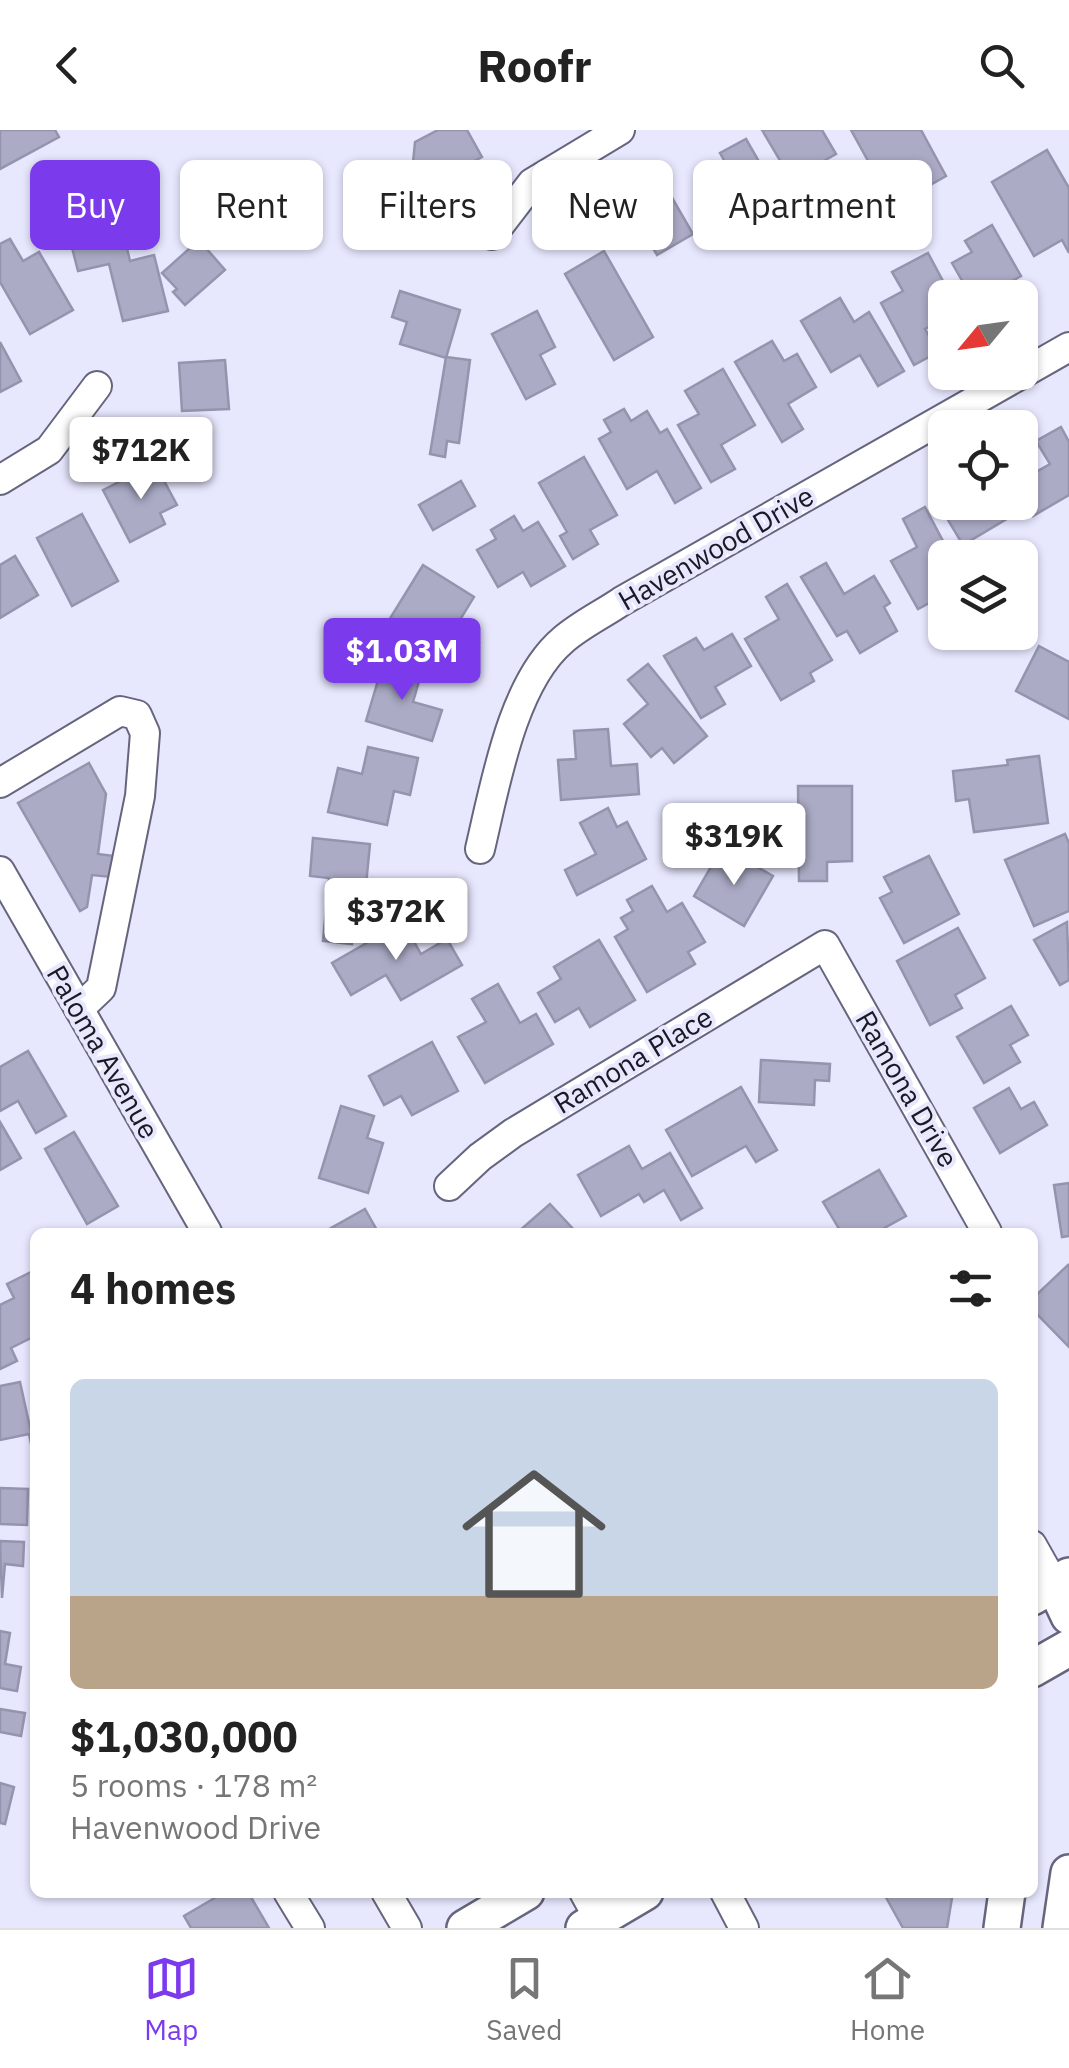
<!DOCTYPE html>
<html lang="en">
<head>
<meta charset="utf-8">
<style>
	body { margin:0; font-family:"IBM Plex Sans",sans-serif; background:#f6f6f6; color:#222; height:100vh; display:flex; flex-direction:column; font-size:38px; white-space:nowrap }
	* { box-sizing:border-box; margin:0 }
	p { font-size:32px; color:#767676 }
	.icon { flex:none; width:55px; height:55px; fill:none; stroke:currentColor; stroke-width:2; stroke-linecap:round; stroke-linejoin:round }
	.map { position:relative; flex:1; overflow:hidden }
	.side { position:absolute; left:30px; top:1098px; width:1008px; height:670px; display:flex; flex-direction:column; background:#fff; border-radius:15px; box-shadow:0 2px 8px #0004 }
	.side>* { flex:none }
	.banner { position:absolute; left:30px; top:30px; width:1010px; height:90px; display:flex; gap:20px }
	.needle { width:65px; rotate:241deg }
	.buttons { position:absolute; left:928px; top:150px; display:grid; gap:20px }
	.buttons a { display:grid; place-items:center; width:110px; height:110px; border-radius:15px; background:#fff; box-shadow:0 2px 8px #0004; font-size:50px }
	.price { position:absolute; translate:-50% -85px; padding:0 22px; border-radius:10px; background:#fff; color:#222; font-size:32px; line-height:65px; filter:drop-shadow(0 2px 5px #0008) }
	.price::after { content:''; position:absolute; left:50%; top:60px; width:30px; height:22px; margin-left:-15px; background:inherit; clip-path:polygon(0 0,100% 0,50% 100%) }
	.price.on { background:#7c3aed; color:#fff }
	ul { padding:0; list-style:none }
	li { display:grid; align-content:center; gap:20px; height:530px; padding:0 40px }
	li+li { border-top:2px solid #e0e0e0 }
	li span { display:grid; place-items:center; height:310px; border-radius:15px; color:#555 }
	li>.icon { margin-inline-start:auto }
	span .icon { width:180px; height:180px; fill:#fffc; stroke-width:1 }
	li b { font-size:42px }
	h2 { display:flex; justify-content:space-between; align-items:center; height:120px; padding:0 40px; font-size:42px }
	.tag { padding:0 35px; border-radius:15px; background:#fff; box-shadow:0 2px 8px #0004; font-size:35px; line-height:90px }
	.tag.on { background:#7c3aed; color:#fff }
	header { display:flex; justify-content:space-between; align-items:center; height:130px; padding:0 40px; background:#fff; font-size:45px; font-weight:700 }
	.dock { display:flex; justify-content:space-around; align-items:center; height:140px; border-top:2px solid #e0e0e0; background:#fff; font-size:28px; color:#767676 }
	.dock a { display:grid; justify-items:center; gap:5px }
	.dock .on { color:#7c3aed }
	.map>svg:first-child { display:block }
	.building { fill:#ababc6; stroke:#9494ae; stroke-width:2.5 }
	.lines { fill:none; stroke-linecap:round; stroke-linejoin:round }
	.minor-casing { stroke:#65657d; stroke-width:32 }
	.major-casing { stroke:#65657d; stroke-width:40 }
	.minor { stroke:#fff; stroke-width:28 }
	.major { stroke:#fff; stroke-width:35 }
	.labels { text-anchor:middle; stroke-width:8; stroke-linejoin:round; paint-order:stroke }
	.street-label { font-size:28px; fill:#1a1923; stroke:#e7e7fe }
</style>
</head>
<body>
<header><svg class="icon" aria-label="back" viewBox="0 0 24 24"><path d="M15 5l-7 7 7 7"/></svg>Roofr<svg class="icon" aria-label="search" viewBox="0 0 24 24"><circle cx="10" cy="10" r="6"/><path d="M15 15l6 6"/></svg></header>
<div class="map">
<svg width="1069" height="1798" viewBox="0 0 1069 1798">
	<rect width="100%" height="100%" fill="#e7e7fe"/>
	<g class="building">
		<path d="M 0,0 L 55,0 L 59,7 L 0,39 Z"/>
		<path d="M 438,0 L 467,0 L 482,27 L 440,49 L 443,54 L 424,65 L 410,63 L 415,12 Z"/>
		<path d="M 762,0 L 822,0 L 836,24 L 791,49 Z"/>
		<path d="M 851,0 L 921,0 L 946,46 L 893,76 Z"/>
		<path d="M 746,9 L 787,80 L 764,93 L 756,79 L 723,98 L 695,49 L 725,32 L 720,23 Z"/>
		<path d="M 1047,20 L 1069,58 L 1069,123 L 1062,110 L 1034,126 L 992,52 Z"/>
		<path d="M 667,59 L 693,104 L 657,125 L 631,80 Z"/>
		<path d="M 121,93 L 130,131 L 154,125 L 168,181 L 123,191 L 109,134 L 78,141 L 69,106 Z"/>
		<path d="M 992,95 L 1021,146 L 993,162 L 997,168 L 972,168 L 952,133 L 972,122 L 965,111 Z"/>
		<path d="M 10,109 L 23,131 L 39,122 L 73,180 L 30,204 L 0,152 L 0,114 Z"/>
		<path d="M 199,110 L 225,140 L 185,175 L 173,162 L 177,159 L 162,143 Z"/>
		<path d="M 604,121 L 653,207 L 614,230 L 565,144 Z"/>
		<path d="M 928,123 L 952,168 L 945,168 L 945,188 L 925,199 L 938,222 L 914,235 L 881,173 L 903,161 L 892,142 Z"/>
		<path d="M 400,161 L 460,180 L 446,228 L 400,214 L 407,192 L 392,187 Z"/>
		<path d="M 840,168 L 854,192 L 869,182 L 904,241 L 878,256 L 860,225 L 831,242 L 801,191 Z"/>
		<path d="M 537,181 L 555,217 L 540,225 L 555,254 L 526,269 L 492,204 Z"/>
		<path d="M 772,211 L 784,231 L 797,224 L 816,257 L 788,274 L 803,299 L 782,312 L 735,232 Z"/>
		<path d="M 0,212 L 21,251 L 0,262 Z"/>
		<path d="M 446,227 L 470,230 L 459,313 L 447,311 L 445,327 L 430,324 Z"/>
		<path d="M 225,230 L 229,279 L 182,281 L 179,233 Z"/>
		<path d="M 723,239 L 755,295 L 721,315 L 735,339 L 711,352 L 678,295 L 699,284 L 685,261 Z"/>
		<path d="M 624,279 L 631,291 L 647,281 L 660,303 L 667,299 L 701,358 L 675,373 L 657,341 L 627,359 L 599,309 L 611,302 L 604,290 Z"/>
		<path d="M 1061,297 L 1069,312 L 1069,365 L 1033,386 L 1020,363 L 1020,351 L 1050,334 L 1036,311 Z"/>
		<path d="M 584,327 L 617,385 L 590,400 L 598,414 L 573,429 L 560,406 L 567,402 L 539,353 Z"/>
		<path d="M 155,334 L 177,375 L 160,383 L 165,394 L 130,412 L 103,360 Z"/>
		<path d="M 461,351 L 475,376 L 433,400 L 419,375 Z"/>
		<path d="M 945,364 L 945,372 L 1015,372 L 1020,381 L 963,415 L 936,370 Z"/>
		<path d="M 925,377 L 952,428 L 945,428 L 945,444 L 936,449 L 944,465 L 918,479 L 891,431 L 917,417 L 903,389 Z"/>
		<path d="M 82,384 L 118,451 L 72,476 L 37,408 Z"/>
		<path d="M 514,386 L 523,401 L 538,392 L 565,436 L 531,456 L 523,442 L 498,457 L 477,420 L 496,409 L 491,400 Z"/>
		<path d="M 15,426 L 38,465 L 0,488 L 0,435 Z"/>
		<path d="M 826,433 L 844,464 L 874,446 L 890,473 L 884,477 L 897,501 L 860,523 L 847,501 L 837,506 L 801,447 Z"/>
		<path d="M 423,435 L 474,467 L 455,498 L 479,513 L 463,538 L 389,490 Z"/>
		<path d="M 787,454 L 832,530 L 810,543 L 814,551 L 781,570 L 745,509 L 779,489 L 766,467 Z"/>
		<path d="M 732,504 L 751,536 L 715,557 L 725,574 L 701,588 L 664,526 L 696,508 L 704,520 Z"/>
		<path d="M 1039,516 L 1069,532 L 1069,589 L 1016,561 Z"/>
		<path d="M 384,530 L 422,541 L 413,572 L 442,580 L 432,611 L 366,591 Z"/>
		<path d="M 648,534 L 707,606 L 674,633 L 662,618 L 651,627 L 624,594 L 648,574 L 628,550 Z"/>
		<path d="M 608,599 L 611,636 L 637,634 L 639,664 L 561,670 L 558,630 L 576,629 L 574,601 Z"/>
		<path d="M 368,617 L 418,628 L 410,665 L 394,661 L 387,695 L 328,682 L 338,638 L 362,644 Z"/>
		<path d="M 1039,626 L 1048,693 L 974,702 L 969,669 L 956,671 L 953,641 L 1008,635 L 1007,630 Z"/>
		<path d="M 89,633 L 106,664 L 98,724 L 114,726 L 111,747 L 92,745 L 87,777 L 80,781 L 18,673 Z"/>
		<path d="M 798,656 L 852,656 L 852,731 L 827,732 L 827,751 L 799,751 Z"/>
		<path d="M 608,678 L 617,697 L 627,692 L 646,729 L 577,765 L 565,740 L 596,724 L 580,693 Z"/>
		<path d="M 1065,704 L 1069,713 L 1069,781 L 1034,796 L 1005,730 Z"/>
		<path d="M 313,708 L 370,714 L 366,755 L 389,757 L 386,792 L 354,789 L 352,814 L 323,811 L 329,748 L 310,746 Z"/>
		<path d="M 719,723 L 734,732 L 738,726 L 773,746 L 744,796 L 694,766 Z"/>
		<path d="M 929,726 L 959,784 L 904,813 L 880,768 L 892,762 L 884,747 Z"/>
		<path d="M 652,756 L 667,782 L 682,773 L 705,812 L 688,822 L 695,834 L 647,862 L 615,807 L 628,799 L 621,788 L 633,781 L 627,770 Z"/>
		<path d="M 403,792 L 421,824 L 447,809 L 462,835 L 401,870 L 386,845 L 351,865 L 332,833 Z"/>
		<path d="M 1067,792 L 1069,850 L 1060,855 L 1034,810 Z"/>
		<path d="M 958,798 L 985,848 L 955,865 L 962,878 L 930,895 L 897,831 Z"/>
		<path d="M 599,810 L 635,870 L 590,897 L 579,878 L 555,892 L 538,863 L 561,849 L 554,837 Z"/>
		<path d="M 498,854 L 520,893 L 536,884 L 553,914 L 485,953 L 458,907 L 486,892 L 472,869 Z"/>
		<path d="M 1011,876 L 1028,905 L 1010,915 L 1020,932 L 984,953 L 957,907 Z"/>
		<path d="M 432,912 L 458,961 L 412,985 L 401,966 L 384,975 L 369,946 Z"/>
		<path d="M 28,921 L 66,986 L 36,1003 L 18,971 L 0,981 L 0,937 Z"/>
		<path d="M 761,930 L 830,934 L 829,951 L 815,950 L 814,975 L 759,972 Z"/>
		<path d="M 741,957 L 777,1020 L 756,1032 L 746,1016 L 692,1046 L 666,1000 Z"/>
		<path d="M 1009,958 L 1021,979 L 1034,972 L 1047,995 L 1000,1023 L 974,978 Z"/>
		<path d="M 341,976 L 374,986 L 367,1008 L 383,1013 L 368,1063 L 319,1048 Z"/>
		<path d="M 0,992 L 21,1028 L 0,1040 Z"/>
		<path d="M 74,1002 L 118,1076 L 87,1094 L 45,1019 Z"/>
		<path d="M 629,1016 L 642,1039 L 670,1023 L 702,1078 L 681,1090 L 664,1060 L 644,1072 L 639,1064 L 601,1086 L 578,1045 Z"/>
		<path d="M 879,1040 L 906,1086 L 877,1102 L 841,1102 L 823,1072 Z"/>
		<path d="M 1069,1053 L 1069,1106 L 1062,1107 L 1054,1055 Z"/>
		<path d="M 550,1074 L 576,1102 L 518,1102 Z"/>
		<path d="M 365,1079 L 378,1102 L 333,1102 L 331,1098 Z"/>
		<path d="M 1068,1135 L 1069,1137 L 1069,1217 L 1032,1179 L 1032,1169 Z"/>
		<path d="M 35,1140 L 35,1196 L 31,1198 L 35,1206 L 11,1218 L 17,1231 L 0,1239 L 0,1175 L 14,1168 L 7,1154 Z"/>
		<path d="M 20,1252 L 31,1302 L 35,1301 L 34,1328 L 29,1304 L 0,1310 L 0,1256 Z"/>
		<path d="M 0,1358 L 28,1359 L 27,1395 L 0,1394 Z"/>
		<path d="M 0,1411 L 24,1412 L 23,1436 L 5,1434 L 2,1468 Z"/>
		<path d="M 0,1501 L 10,1503 L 5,1534 L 21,1537 L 17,1561 L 0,1558 Z"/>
		<path d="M 0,1579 L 25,1583 L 21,1606 L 0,1602 Z"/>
		<path d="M 0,1653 L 14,1657 L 5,1694 L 0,1693 Z"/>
		<path d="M 225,1762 L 248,1762 L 269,1798 L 191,1798 L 184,1786 Z"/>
		<path d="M 883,1762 L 953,1762 L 947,1798 L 903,1798 Z"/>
	</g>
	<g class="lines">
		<defs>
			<g id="minor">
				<path d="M 492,105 L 532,53 L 620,0"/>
				<path d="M 0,350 L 49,320 L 97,256"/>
				<path d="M 0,653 L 120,581 L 137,585 L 145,603 L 140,666 L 101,858 L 79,879"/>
				<path d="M 480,719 C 495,656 512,553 563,510 C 580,495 603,484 622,471 L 1069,217"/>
				<path d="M 0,741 L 207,1102"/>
				<path d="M 449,1056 L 480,1027 L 513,1003 L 825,815 L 987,1102"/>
				<path d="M 1032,1415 L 1054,1454"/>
				<path d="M 288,1762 L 310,1798"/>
				<path d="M 386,1762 L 407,1798"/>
				<path d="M 584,1762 L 599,1789"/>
				<path d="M 725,1762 L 744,1798"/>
			</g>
			<g id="major">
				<path d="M 1054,1454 L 1069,1486"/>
				<path d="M 1032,1467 L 1069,1446"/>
				<path d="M 1032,1539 L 1069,1518"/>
				<path d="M 465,1798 L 526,1762"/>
				<path d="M 584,1798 L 645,1762"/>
				<path d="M 1002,1798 L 1007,1762"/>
				<path d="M 1061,1798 L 1069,1743"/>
			</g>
		</defs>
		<use href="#minor" class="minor-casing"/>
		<use href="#major" class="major-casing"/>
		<use href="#minor" class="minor"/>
		<use href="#major" class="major"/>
	</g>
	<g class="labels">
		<g class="street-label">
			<text transform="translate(716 418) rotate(-30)" y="10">Havenwood Drive</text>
			<text transform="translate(103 922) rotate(60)" y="10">Paloma Avenue</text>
			<text transform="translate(633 930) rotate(-31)" y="10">Ramona Place</text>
			<text transform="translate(907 959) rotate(60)" y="10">Ramona Drive</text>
		</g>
	</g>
</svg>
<div class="buttons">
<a><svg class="needle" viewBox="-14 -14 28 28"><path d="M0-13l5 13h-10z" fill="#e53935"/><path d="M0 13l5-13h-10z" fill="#767676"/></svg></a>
<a><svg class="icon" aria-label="locate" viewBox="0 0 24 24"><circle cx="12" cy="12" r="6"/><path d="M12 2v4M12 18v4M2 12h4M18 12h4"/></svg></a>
<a><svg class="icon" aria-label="layers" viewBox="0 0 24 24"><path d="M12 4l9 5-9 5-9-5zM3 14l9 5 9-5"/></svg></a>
</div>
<b class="price" style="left:141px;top:372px">$712K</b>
<b class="price on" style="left:402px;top:573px">$1.03M</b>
<b class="price" style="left:734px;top:758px">$319K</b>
<b class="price" style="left:396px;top:833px">$372K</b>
<div class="banner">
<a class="tag on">Buy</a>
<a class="tag">Rent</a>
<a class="tag">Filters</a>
<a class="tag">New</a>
<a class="tag">Apartment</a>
</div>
<section class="side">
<h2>4 homes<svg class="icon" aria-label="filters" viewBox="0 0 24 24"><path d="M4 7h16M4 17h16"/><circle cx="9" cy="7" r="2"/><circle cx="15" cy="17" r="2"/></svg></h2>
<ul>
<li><span style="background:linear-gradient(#c9d6e8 70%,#b9a48a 0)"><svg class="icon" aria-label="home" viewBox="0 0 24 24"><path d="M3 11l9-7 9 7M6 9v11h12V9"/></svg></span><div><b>$1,030,000</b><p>5 rooms · 178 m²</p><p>Havenwood Drive</p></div></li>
</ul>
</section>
</div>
<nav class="dock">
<a class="on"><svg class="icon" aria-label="map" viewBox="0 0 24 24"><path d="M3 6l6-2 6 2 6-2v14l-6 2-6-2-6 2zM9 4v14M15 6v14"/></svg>Map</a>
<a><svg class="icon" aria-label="saved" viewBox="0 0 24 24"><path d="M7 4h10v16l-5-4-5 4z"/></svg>Saved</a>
<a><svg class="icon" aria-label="home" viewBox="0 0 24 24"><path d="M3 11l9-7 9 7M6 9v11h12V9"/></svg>Home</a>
</nav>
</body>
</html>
